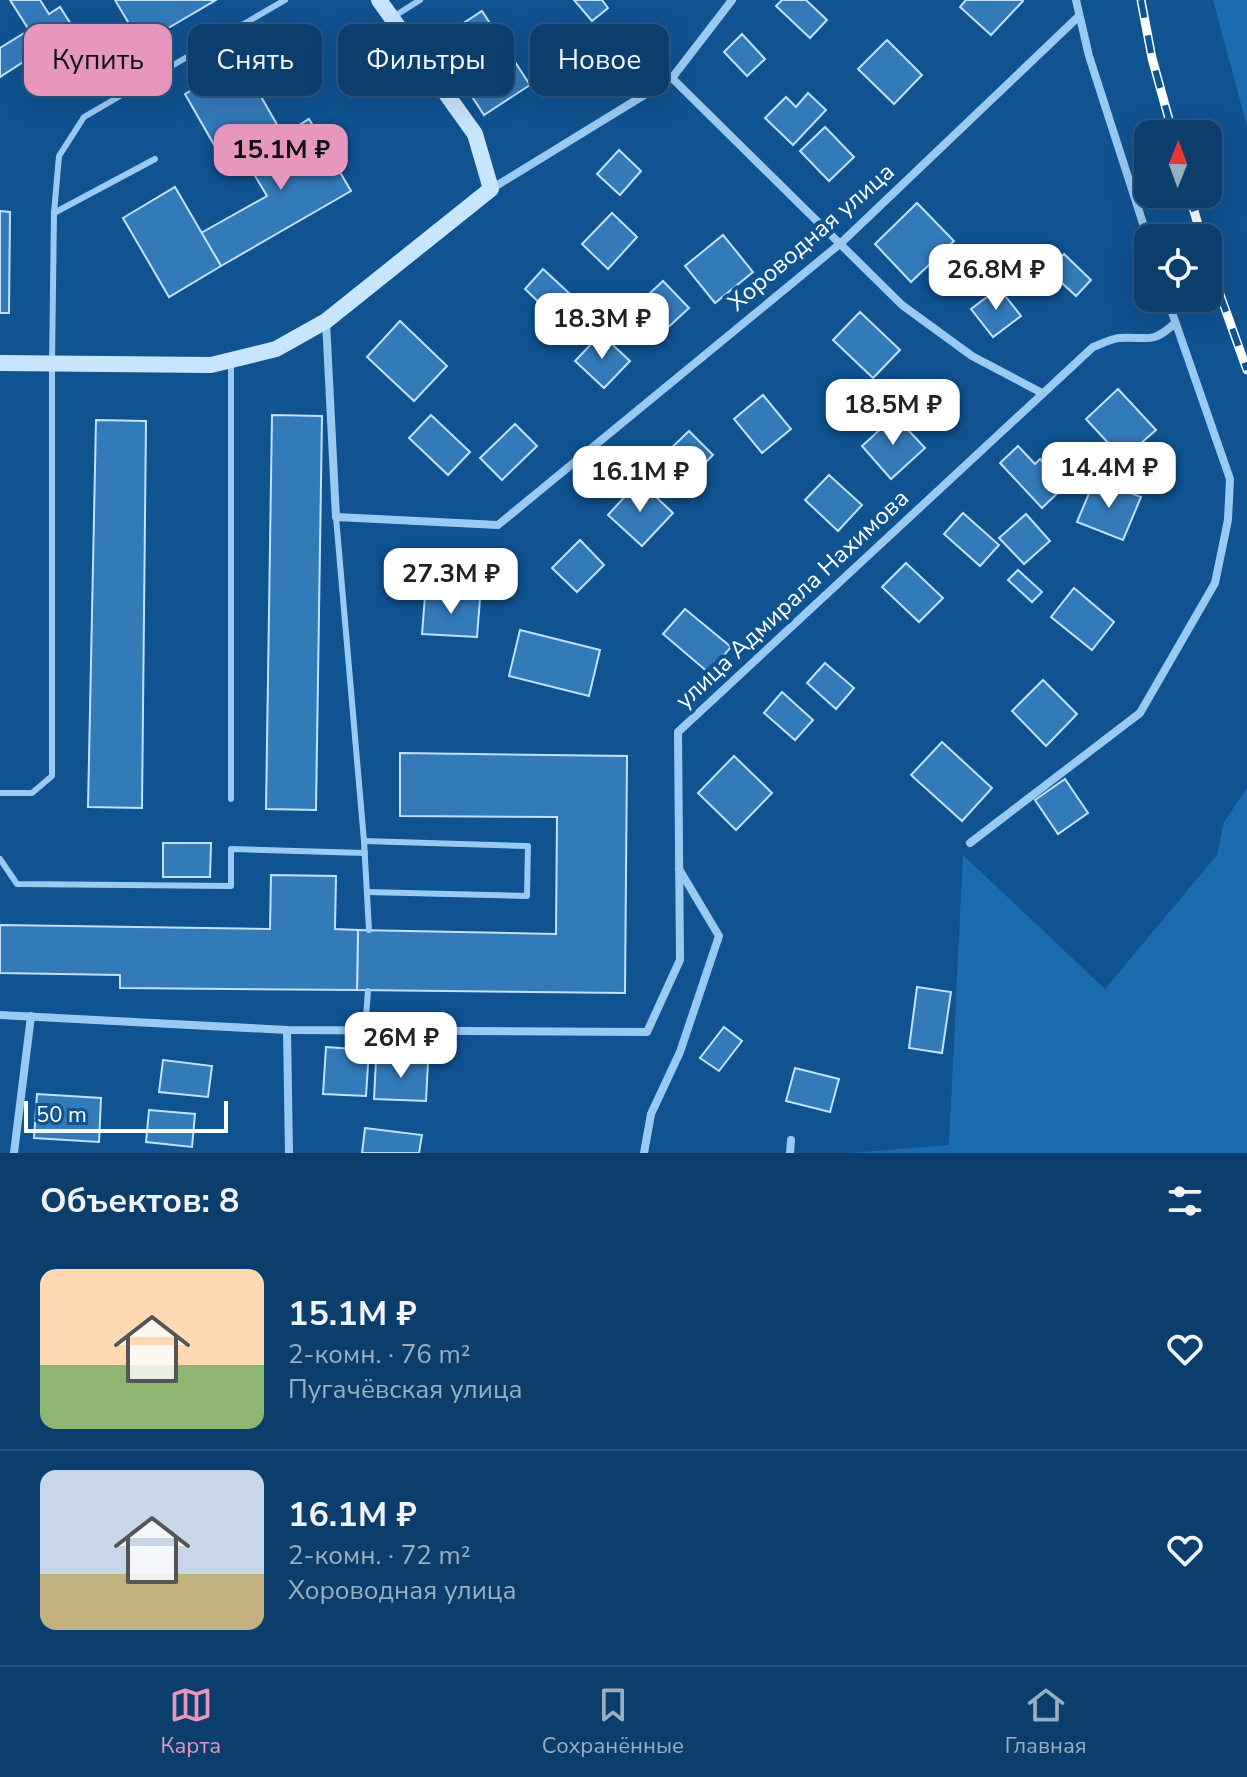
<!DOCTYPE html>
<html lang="ru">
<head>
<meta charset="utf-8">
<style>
	body { margin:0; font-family:"Nunito Sans",sans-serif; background:#144572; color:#f1f3f6; height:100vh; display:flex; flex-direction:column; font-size:30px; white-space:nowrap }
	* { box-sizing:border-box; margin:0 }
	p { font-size:26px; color:#9aaec2 }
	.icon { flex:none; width:44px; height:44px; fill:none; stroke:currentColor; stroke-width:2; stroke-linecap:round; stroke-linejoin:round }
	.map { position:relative; height:1153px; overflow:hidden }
	.sheet { display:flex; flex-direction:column; background:#0b3e6d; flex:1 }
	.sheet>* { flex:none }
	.banner { position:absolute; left:24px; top:24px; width:800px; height:72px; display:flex; gap:16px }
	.needle { width:52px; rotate:1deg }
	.tools { position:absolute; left:1134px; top:120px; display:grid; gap:16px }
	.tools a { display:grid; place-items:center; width:88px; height:88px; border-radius:16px; background:#0b3e6d; box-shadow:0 8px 32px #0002,0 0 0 2px #2b5780; font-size:40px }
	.scale { position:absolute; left:24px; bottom:20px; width:204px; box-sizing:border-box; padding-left:8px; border:4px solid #fff; border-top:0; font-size:22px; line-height:28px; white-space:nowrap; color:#fff; -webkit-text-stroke:6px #0f5391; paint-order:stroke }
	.price { position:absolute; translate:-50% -68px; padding:0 18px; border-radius:16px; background:#fff; color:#222; font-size:26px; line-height:52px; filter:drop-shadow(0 2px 4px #0008) }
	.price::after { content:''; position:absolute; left:50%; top:48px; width:24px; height:18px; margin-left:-12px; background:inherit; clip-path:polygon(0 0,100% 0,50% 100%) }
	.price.current { background:#e797bd; color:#111 }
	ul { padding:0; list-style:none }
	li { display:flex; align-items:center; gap:24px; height:200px; padding:0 40px }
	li+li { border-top:2px solid #2b5780 }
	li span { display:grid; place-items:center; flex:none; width:224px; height:160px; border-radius:16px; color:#555 }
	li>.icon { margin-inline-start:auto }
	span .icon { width:96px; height:96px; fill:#fffc; stroke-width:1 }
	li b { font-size:34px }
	h2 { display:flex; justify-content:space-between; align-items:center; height:96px; padding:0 40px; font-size:34px }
	.pill { padding:0 28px; border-radius:16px; background:#0b3e6d; box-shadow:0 8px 32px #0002,0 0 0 2px #2b5780; font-size:28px; line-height:72px }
	.pill.current { background:#e797bd; color:#111 }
	.menu { display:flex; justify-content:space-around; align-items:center; height:112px; border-top:2px solid #2b5780; background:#0b3e6d; font-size:22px; color:#9aaec2 }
	.menu a { display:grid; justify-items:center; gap:4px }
	.menu .current { color:#e797bd }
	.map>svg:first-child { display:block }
	.green { fill:#1d6baf }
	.building { fill:#337ab9; stroke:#c1e2fe; stroke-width:2 }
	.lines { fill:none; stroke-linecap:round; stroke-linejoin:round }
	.lane { stroke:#99caf4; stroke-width:6 }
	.street { stroke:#99caf4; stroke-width:8 }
	.secondary { stroke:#c9e4fd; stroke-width:16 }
	.rail-casing { stroke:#fff; stroke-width:9 }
	.rail { stroke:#0f5391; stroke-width:6; stroke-dasharray:18; stroke-linecap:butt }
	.labels { text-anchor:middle; stroke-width:8; stroke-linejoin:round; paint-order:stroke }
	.street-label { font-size:24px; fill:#fff; stroke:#0f5391 }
</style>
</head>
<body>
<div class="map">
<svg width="1247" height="1153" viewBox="0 0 1247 1153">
	<rect width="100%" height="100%" fill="#0f5391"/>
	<g class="green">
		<path d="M 1213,0 L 1247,0 L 1247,126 Z"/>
		<path d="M 1247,788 L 1247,1153 L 850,1153 L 949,1145 L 963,855 L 1105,989 L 1217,855 L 1224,822 Z"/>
	</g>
	<g class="building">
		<path d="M 10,0 L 40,0 L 49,14 L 60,7 L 74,29 L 0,77 L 0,48 L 29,30 Z"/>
		<path d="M 115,0 L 216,0 L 141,44 Z"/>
		<path d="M 574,0 L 602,0 L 608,8 L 592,21 Z"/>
		<path d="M 782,0 L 806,0 L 827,20 L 810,38 L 776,6 Z"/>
		<path d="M 966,0 L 1022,0 L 1023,1 L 991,35 L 960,7 Z"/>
		<path d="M 482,11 L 530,85 L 484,115 L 436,41 Z"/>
		<path d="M 742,34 L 765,59 L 747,76 L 724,52 Z"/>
		<path d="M 887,40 L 922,75 L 894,104 L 858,69 Z"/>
		<path d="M 241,62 L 283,135 L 228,169 L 185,94 Z"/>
		<path d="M 808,93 L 826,110 L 793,145 L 765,118 L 786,97 L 796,107 Z"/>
		<path d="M 309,119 L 351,191 L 221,266 L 201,233 L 267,196 L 245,159 Z"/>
		<path d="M 825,127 L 854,157 L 829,181 L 800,151 Z"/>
		<path d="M 619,150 L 641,171 L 620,195 L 597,174 Z"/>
		<path d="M 175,187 L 221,266 L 169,297 L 123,218 Z"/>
		<path d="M 917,203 L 954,241 L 911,282 L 875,244 Z"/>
		<path d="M 0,211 L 10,212 L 9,313 L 0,313 Z"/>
		<path d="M 612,213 L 637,237 L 608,269 L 582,244 Z"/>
		<path d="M 723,235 L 753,272 L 715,303 L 685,266 Z"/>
		<path d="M 1064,254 L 1091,280 L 1076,296 L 1048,270 Z"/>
		<path d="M 543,269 L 569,293 L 550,313 L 525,289 Z"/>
		<path d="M 663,281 L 689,308 L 663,332 L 637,305 Z"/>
		<path d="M 999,288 L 1021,316 L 993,337 L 971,309 Z"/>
		<path d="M 860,312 L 900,350 L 873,378 L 833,340 Z"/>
		<path d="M 400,321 L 447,366 L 414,401 L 367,357 Z"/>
		<path d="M 601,334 L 630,361 L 604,388 L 575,361 Z"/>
		<path d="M 1118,389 L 1156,430 L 1123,459 L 1086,419 Z"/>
		<path d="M 763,395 L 791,429 L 762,453 L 734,419 Z"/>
		<path d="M 272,415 L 322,416 L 316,810 L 266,809 Z"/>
		<path d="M 431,415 L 470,452 L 448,475 L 409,438 Z"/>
		<path d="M 895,416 L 925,448 L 891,479 L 862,446 Z"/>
		<path d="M 96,420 L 146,421 L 142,808 L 88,807 Z"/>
		<path d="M 515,424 L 537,446 L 502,480 L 480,458 Z"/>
		<path d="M 689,431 L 713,455 L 687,481 L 663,456 Z"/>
		<path d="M 1018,446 L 1035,464 L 1040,459 L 1065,486 L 1042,508 L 1000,463 Z"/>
		<path d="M 829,475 L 862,505 L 838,531 L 805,500 Z"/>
		<path d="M 1095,479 L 1141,497 L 1123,540 L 1077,522 Z"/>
		<path d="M 639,481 L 673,513 L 642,546 L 608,515 Z"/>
		<path d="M 963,513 L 999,545 L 980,566 L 944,534 Z"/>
		<path d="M 1026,514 L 1050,541 L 1024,564 L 999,538 Z"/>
		<path d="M 580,540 L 604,565 L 577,592 L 552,568 Z"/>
		<path d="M 906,563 L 943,598 L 919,622 L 882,587 Z"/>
		<path d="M 1018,570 L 1042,592 L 1032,602 L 1008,580 Z"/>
		<path d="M 1074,588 L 1114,622 L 1092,650 L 1051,617 Z"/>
		<path d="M 425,596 L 480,599 L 477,637 L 422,634 Z"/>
		<path d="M 685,609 L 731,647 L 709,673 L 663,634 Z"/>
		<path d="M 520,630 L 600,650 L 589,696 L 509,676 Z"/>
		<path d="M 825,663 L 854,688 L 836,709 L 807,683 Z"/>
		<path d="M 1043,680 L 1077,714 L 1046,746 L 1012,711 Z"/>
		<path d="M 782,692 L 813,720 L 795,740 L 764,713 Z"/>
		<path d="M 942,742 L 992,788 L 962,821 L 911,775 Z"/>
		<path d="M 400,753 L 627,756 L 625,993 L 357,990 L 358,930 L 556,934 L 557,817 L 400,816 Z"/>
		<path d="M 734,756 L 772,793 L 736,830 L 698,793 Z"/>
		<path d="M 1065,779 L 1088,813 L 1058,834 L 1035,800 Z"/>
		<path d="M 163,843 L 211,843 L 210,877 L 163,877 Z"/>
		<path d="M 271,875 L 336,876 L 335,929 L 358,930 L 357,990 L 120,988 L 120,975 L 0,973 L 0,925 L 270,929 Z"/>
		<path d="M 917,987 L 951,992 L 942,1053 L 909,1048 Z"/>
		<path d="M 724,1027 L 742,1041 L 719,1071 L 700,1058 Z"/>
		<path d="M 326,1047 L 369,1050 L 366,1096 L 323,1094 Z"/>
		<path d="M 163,1060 L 212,1066 L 208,1097 L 159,1092 Z"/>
		<path d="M 376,1060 L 428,1062 L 426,1101 L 374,1099 Z"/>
		<path d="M 795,1068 L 839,1079 L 830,1112 L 786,1101 Z"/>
		<path d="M 37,1094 L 101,1098 L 99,1142 L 34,1138 Z"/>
		<path d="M 149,1110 L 195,1114 L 192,1147 L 146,1142 Z"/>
		<path d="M 365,1128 L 422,1135 L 419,1153 L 362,1153 Z"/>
	</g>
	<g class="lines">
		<g class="lane">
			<path d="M 393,17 L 420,0"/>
			<path d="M 54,213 L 155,159"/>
			<path d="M 336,517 L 364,841 L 369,930"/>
			<path d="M 0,793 L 32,793 L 52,776 L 52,363 L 54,213 L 59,156 L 84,117 L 285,0"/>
			<path d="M 231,799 L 231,363"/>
			<path d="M 364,841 L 528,846 L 527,896 L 367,892"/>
			<path d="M 0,859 L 17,884 L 231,886 L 231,849 L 365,853"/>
			<path d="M 365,1030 L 368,991"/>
		</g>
		<g class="street">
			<path d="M 1076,0 L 1089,56 L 1148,239"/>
			<path d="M 672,78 L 902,305 L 972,356 L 1042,393"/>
			<path d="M 491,189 L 672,78 L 732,0"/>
			<path d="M 326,321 L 336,517 L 498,525 L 841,243 L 1078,17"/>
			<path d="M 970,843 L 1140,713 L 1215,583 L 1228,520 L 1230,479 L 1167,298"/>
			<path d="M 0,1015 L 287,1030 L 647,1032 L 680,960 L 678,732 L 1093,347 C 1101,344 1111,339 1119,338 C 1147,336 1152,345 1175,323"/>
			<path d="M 287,1030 L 289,1153"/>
			<path d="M 14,1153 L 31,1016"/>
			<path d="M 644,1153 L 651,1114 L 680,1052 L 719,936 L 679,869"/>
			<path d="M 790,1153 L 791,1140"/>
		</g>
		<path class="secondary" d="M 0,363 L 211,365 L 276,349 L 326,321 L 491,189 L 475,134 L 379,0"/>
		<defs>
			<g id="rail">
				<path d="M 1141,0 L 1152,58 L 1173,134"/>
				<path d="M 1189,194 L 1202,238"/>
				<path d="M 1208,261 L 1247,370"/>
			</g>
		</defs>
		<use href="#rail" class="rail-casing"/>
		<use href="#rail" class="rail"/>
	</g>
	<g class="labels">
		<g class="street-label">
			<text transform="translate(811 237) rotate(-41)" y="8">Хороводная улица</text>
			<text transform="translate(792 599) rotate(-43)" y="8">улица Адмирала Нахимова</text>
		</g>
	</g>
</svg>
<div class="tools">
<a><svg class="needle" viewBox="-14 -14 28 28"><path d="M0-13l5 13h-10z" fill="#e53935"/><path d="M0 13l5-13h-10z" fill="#9aaec2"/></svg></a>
<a><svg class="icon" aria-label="locate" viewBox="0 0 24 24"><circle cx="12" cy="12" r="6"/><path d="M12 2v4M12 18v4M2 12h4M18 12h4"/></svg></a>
</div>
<div class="scale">50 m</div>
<b class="price current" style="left:281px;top:192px">15.1M ₽</b>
<b class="price" style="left:996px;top:312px">26.8M ₽</b>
<b class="price" style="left:602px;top:361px">18.3M ₽</b>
<b class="price" style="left:893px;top:447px">18.5M ₽</b>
<b class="price" style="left:1109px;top:510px">14.4M ₽</b>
<b class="price" style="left:640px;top:514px">16.1M ₽</b>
<b class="price" style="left:451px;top:616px">27.3M ₽</b>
<b class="price" style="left:401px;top:1080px">26M ₽</b>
<div class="banner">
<a class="pill current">Купить</a>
<a class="pill">Снять</a>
<a class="pill">Фильтры</a>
<a class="pill">Новое</a>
</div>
</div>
<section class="sheet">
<h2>Объектов: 8<svg class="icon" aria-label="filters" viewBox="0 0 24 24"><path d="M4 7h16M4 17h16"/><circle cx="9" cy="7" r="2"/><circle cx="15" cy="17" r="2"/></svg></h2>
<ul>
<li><span style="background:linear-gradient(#ffd9b3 60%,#8fb573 0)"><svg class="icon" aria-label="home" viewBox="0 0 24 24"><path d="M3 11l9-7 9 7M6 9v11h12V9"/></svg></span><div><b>15.1M ₽</b><p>2-комн. · 76 m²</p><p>Пугачёвская улица</p></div><svg class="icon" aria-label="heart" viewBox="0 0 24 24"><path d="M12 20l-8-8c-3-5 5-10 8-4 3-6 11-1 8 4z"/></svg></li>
<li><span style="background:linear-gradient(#c9d6e8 65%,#c2b280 0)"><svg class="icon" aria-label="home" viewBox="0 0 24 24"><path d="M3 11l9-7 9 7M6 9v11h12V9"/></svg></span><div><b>16.1M ₽</b><p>2-комн. · 72 m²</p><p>Хороводная улица</p></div><svg class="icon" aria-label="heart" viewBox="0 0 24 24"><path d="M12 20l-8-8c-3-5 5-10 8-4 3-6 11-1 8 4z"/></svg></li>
</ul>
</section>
<nav class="menu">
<a class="current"><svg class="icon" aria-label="map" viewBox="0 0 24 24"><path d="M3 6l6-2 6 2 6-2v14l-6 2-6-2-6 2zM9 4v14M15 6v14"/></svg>Карта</a>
<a><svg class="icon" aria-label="saved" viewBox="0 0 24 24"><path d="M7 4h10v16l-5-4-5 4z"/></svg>Сохранённые</a>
<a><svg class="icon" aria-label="home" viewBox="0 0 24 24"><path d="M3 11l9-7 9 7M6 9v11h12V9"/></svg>Главная</a>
</nav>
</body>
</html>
